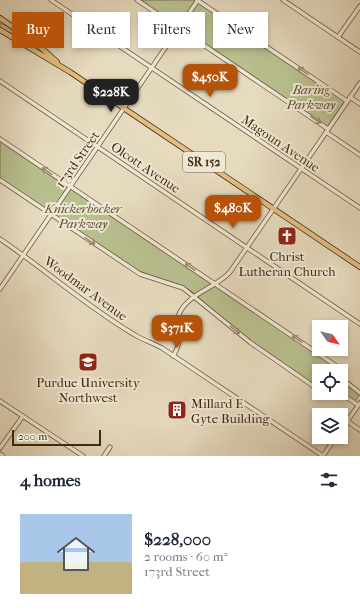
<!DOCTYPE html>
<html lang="en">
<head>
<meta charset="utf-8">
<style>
	body { margin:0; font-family:"IM FELL French Canon",serif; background:#f2f2f3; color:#1f2937; height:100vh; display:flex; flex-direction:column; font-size:15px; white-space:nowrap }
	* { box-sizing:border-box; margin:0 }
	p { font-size:13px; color:#747a83 }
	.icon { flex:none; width:22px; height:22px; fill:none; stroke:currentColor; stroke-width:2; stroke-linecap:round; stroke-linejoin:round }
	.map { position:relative; height:456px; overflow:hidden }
	.sheet { display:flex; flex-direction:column; background:#fff; flex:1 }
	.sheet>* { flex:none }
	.top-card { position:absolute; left:12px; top:12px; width:336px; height:36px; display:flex; gap:8px }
	.needle { width:26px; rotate:124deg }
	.controls { position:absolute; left:312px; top:320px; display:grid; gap:8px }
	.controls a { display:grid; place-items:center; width:36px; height:36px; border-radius:0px; background:#fff; box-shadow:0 2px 6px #0003; font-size:20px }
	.scale { position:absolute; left:12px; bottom:10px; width:89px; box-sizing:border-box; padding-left:4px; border:2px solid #432910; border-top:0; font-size:11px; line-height:14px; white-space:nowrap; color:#432910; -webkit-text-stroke:3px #efe8d5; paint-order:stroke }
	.price { position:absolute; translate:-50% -34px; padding:0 9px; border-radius:8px; background:#b45309; color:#fff; font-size:13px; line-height:26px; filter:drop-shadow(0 1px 2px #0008) }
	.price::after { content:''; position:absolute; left:50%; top:24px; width:12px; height:9px; margin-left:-6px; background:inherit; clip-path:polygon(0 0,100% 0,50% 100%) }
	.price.on { background:#222; color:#fff }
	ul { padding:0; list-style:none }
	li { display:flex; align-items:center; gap:12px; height:100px; padding:0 20px }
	li span { display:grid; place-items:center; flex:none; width:112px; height:80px; border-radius:0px; color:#555 }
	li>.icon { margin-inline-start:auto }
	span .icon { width:48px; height:48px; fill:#fffc; stroke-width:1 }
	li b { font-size:17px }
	h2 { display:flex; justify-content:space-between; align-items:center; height:48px; padding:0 20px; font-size:17px }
	.pill { padding:0 14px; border-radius:0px; background:#fff; box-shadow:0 2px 6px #0003; font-size:14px; line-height:36px }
	.pill.on { background:#b45309; color:#fff }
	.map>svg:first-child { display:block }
	.green { fill:#b9bf8f; stroke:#7e7450 }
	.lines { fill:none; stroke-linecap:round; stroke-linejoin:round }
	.minor-casing { stroke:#6c563c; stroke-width:5 }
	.major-casing { stroke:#432910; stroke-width:6 }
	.minor { stroke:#efe8d5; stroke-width:3.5 }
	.major { stroke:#e3be80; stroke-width:4.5 }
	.oneway { stroke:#998872 }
	.labels { text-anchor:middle; stroke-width:4; stroke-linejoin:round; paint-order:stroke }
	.shield { fill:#efe8d5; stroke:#77624b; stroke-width:1 }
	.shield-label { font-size:12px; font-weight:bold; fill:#432910 }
	.park-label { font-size:13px; font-style:italic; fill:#604e30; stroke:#efe8d5 }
	.street-label { font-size:13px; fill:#432910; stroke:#efe8d5 }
	.poi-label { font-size:13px; fill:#432910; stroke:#efe8d5 }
</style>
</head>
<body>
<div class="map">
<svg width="360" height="456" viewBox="0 0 360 456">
	<rect width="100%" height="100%" fill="#e6dbbf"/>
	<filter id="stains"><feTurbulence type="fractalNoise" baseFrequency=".005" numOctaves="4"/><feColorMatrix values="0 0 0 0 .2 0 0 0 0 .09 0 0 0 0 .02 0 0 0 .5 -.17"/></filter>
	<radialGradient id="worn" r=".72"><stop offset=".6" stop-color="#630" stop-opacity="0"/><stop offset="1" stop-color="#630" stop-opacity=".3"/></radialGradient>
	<g class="green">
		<path d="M 140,0 L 195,0 L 345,101 L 327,127 Z"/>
		<path d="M 0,23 L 13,29 L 23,38 L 21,39 L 0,27 Z"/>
		<path d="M 0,140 L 335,366 L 338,371 L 319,371 L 319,388 L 245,338 L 191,291 C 174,280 152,278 133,268 L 0,178 Z"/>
		<path d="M 341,381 L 360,394 L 355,401 L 341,392 Z"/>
	</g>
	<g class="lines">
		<defs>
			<g id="minor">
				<path d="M 51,0 L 360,208"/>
				<path d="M 137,0 L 328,129"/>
				<path d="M 197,0 L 347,101"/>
				<path d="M 283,0 L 360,52"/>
				<path d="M 338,37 L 360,6"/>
				<path d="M 0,81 L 360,324"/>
				<path d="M 350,97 L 360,104"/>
				<path d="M 326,132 L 360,155"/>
				<path d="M 0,139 L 335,365 L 339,371"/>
				<path d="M 0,180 L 140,274 L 183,288 L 251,343 L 319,390"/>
				<path d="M 0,239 C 46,270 87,307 135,335 C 143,340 153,343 162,348 L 323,456"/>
				<path d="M 0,289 L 198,0"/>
				<path d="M 173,356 C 187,335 171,329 180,312 C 191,292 216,288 230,272 L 360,83"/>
				<path d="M 341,378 L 360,393"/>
				<path d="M 340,393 L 358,405"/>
				<path d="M 0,401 L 83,456"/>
				<path d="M 347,421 L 360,430"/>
				<path d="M 341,430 L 360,403"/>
				<path d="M 0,448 L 23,416"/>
				<path d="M 0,454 L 3,456"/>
				<path d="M 104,456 L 110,447"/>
				<path d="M 323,456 L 336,437"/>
			</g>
			<g id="major">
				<path d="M 0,18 L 38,45 L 57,62"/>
				<path d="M 0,30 L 70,72 L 360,267"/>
			</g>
		</defs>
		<use href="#minor" class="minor-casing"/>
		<use href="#major" class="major-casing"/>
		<use href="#minor" class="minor"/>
		<use href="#major" class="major"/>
	</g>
	<defs><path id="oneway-shaft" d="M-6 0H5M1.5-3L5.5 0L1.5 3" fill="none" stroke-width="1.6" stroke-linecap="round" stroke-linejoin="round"/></defs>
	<g class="oneway">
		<use href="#oneway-shaft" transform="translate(303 71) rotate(-146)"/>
		<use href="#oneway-shaft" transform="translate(316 120) rotate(34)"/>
		<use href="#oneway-shaft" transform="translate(47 171) rotate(-146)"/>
		<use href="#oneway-shaft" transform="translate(90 241) rotate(34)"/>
		<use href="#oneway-shaft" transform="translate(190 267) rotate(-146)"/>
		<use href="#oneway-shaft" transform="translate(235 330) rotate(40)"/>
		<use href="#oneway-shaft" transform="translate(297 339) rotate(-146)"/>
	</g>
	<defs>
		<symbol id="church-square" viewBox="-11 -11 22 22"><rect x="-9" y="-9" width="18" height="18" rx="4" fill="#8f2418" stroke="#efe8d5"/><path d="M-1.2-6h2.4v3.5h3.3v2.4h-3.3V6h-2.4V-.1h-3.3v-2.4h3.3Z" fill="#fff"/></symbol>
		<symbol id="university-square" viewBox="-11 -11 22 22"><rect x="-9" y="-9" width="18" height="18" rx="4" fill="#8f2418" stroke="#efe8d5"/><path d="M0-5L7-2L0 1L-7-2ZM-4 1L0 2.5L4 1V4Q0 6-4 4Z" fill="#fff"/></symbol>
		<symbol id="building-square" viewBox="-11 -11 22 22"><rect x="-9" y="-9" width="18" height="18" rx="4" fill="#8f2418" stroke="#efe8d5"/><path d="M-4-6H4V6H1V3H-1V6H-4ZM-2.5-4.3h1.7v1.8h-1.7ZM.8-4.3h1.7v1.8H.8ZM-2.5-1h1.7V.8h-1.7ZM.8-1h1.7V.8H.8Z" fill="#fff"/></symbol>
	</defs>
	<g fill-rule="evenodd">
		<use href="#church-square" x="276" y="225" width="22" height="22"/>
		<use href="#university-square" x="77" y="351" width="22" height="22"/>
		<use href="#building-square" x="166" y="399" width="22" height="22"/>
	</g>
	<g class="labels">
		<rect class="shield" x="183" y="152" width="42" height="20" rx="3"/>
		<g class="shield-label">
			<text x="204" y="166">SR 152</text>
		</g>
		<g class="park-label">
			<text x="311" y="94">Baring<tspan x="311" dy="15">Parkway</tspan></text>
			<text x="83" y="213">Knickerbocker<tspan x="83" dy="15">Parkway</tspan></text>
		</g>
		<g class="street-label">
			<text transform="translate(281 143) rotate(34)" y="5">Magoun Avenue</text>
			<text transform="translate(77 159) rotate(-55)" y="5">173rd Street</text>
			<text transform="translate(146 167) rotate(34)" y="5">Olcott Avenue</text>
			<text transform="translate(86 288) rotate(36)" y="5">Woodmar Avenue</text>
		</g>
		<g class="poi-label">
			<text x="287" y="261">Christ<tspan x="287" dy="15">Lutheran Church</tspan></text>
			<text x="88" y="387">Purdue University<tspan x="88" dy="15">Northwest</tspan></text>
			<text x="191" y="408" text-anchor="start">Millard E<tspan x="191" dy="15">Gyte Building</tspan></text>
		</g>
	</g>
	<rect width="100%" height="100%" filter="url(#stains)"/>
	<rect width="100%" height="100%" fill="url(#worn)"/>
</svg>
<div class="controls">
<a><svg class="needle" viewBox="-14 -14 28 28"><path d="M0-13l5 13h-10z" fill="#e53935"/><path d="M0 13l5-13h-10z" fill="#747a83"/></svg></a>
<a><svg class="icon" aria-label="locate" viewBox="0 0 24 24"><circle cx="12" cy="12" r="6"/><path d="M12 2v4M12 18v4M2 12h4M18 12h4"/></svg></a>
<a><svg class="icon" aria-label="layers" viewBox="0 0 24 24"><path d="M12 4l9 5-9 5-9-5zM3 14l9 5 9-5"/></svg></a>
</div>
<div class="scale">200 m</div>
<b class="price" style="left:210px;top:98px">$450K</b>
<b class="price on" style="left:111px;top:113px">$228K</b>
<b class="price" style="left:233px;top:229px">$480K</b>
<b class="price" style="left:177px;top:349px">$371K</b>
<div class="top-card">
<a class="pill on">Buy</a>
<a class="pill">Rent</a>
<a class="pill">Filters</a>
<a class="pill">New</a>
</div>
</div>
<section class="sheet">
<h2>4 homes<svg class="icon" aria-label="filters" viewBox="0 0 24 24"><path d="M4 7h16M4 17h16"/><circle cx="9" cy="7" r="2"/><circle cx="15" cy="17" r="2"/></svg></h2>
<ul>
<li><span style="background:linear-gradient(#a9c7e8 60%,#c2b280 0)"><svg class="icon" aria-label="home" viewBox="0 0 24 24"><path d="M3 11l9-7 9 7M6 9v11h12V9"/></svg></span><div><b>$228,000</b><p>2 rooms · 60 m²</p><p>173rd Street</p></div></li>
</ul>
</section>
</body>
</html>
